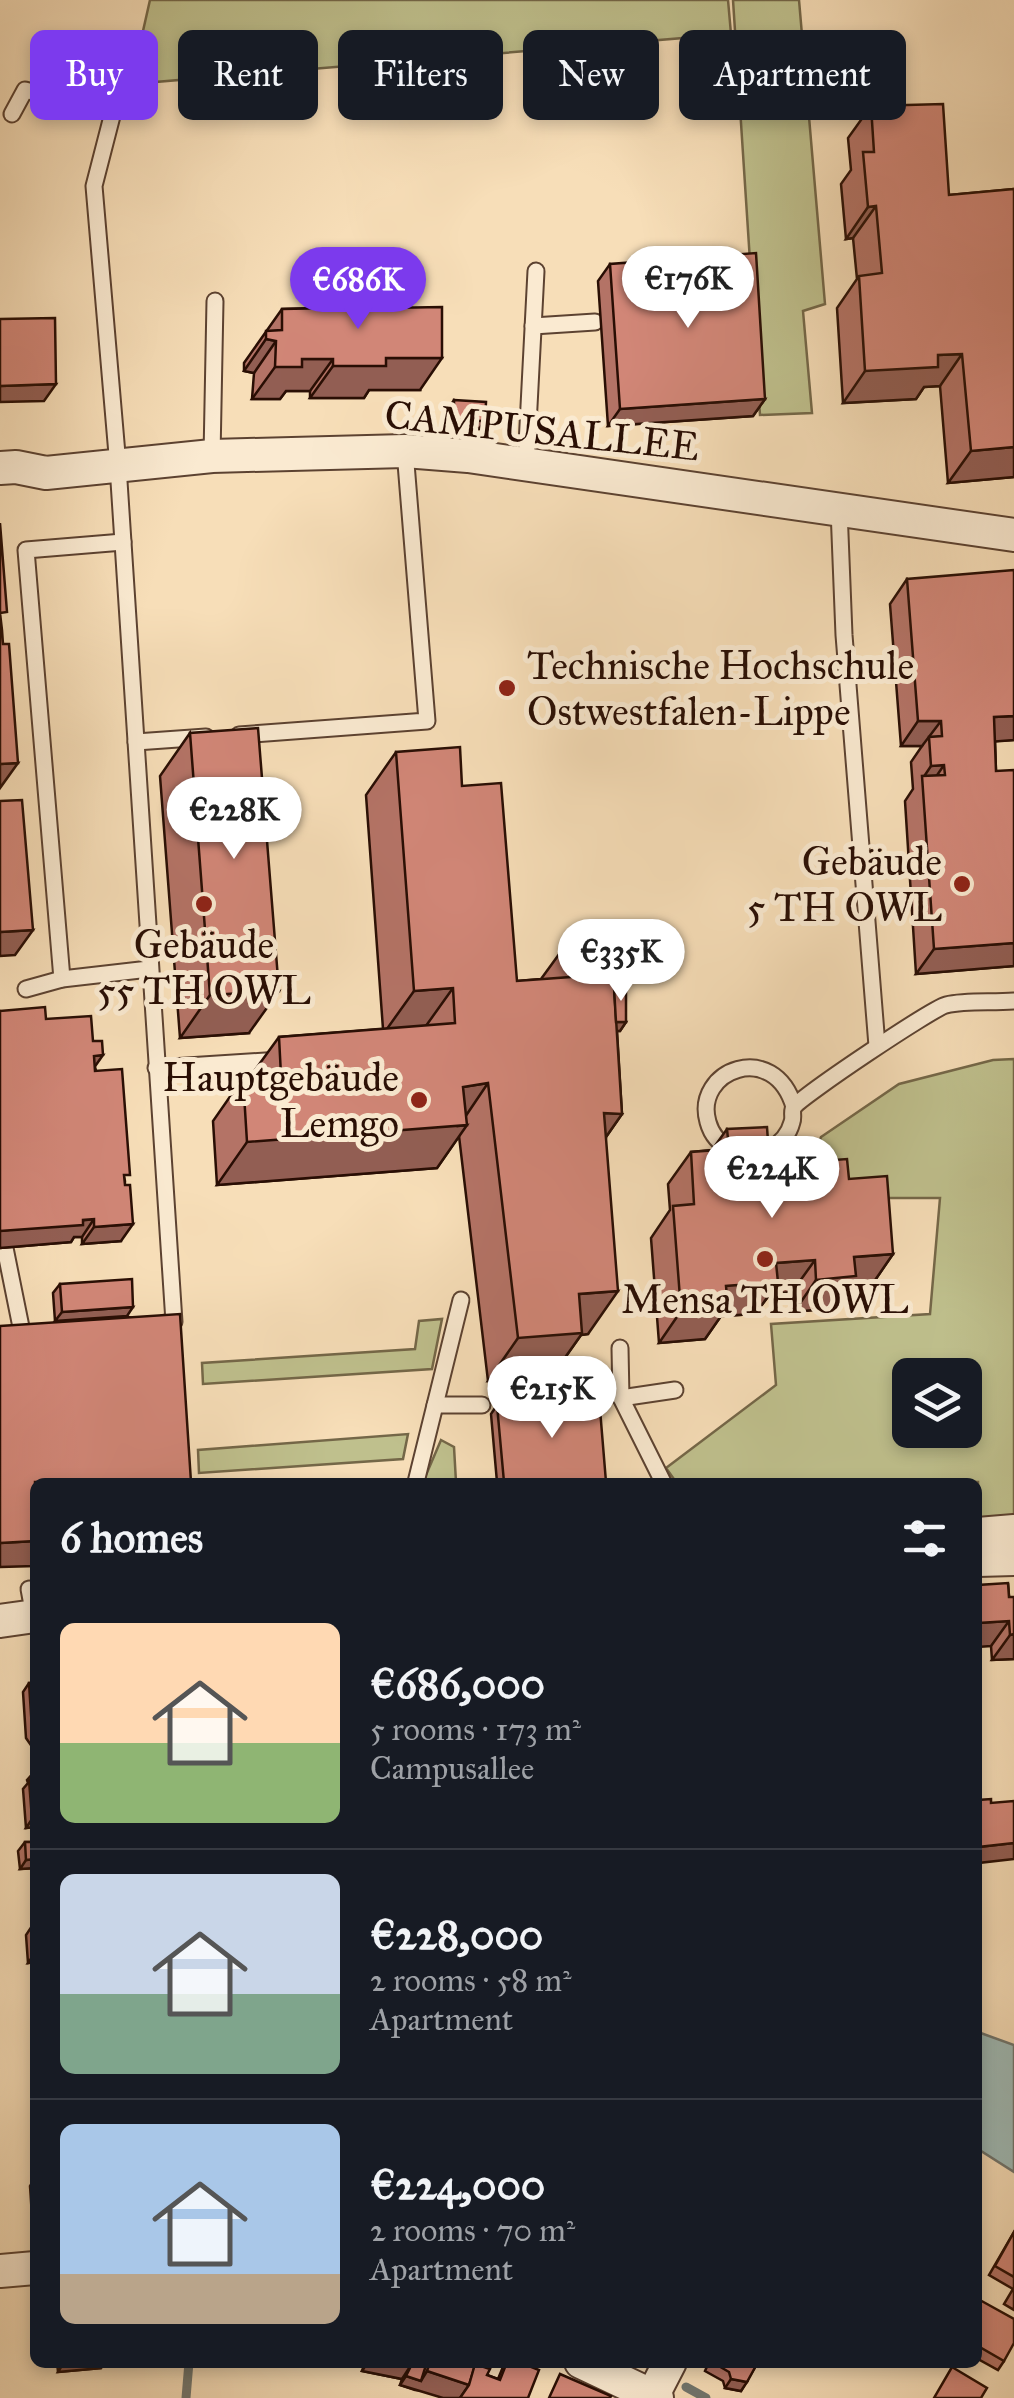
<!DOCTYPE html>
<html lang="en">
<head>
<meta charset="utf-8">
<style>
	body { margin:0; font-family:"IM FELL Great Primer",serif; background:#242831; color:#f1f3f6; height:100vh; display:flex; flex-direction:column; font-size:38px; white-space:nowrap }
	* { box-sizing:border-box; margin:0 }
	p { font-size:32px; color:#9ea1a6 }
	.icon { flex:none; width:55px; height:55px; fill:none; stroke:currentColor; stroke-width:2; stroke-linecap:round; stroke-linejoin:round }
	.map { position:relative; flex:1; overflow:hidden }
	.side { position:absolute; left:30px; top:1478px; width:952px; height:890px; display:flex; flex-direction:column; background:#171b24; border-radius:15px; box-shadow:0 5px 15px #0003 }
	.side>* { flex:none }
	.banner { position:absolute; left:30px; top:30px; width:955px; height:90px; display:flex; gap:20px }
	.controls { position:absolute; left:892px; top:1358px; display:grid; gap:20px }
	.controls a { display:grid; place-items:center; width:90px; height:90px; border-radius:15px; background:#171b24; box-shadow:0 5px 15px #0003; font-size:50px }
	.price { position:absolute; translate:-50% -85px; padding:0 22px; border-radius:35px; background:#fff; color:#222; font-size:32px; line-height:65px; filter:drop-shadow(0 2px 5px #0008) }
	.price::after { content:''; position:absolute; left:50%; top:60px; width:30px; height:22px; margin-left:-15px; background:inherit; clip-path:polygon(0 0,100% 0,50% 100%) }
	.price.on { background:#7c3aed; color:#fff }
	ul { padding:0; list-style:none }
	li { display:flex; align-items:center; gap:30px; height:250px; padding:0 30px }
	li+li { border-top:2px solid #363941 }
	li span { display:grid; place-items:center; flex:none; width:280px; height:200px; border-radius:15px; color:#555 }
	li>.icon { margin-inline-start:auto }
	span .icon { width:120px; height:120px; fill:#fffc; stroke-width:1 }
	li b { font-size:42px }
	h2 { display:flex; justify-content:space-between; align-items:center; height:120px; padding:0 30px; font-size:42px }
	.chip { padding:0 35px; border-radius:15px; background:#171b24; box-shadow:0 5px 15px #0003; font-size:35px; line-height:90px }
	.chip.on { background:#7c3aed; color:#fff }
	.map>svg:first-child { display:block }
	.green { fill:#bfc08d; stroke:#746748; stroke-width:2.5; fill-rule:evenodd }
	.water { fill:#9fbbb7; stroke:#70766f; stroke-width:2.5 }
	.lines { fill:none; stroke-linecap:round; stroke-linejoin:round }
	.stream { stroke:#70766f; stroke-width:9 }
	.lane-casing { stroke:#5c4231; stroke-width:19 }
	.street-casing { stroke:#5c4231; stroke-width:36 }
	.lane { stroke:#faead1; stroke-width:15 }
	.street { stroke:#faead1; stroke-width:32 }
	.wall { fill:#b47366; stroke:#290e04; stroke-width:2.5 }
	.shaded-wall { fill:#925e53; stroke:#290e04; stroke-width:2.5 }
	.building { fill:#d18677; stroke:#290e04; stroke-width:2.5 }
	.poi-dot { fill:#8f2418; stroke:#faead1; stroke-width:4 }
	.labels { text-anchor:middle; stroke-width:10; stroke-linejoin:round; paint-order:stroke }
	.street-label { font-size:40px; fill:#290e04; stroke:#faead1 }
	.poi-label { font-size:40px; fill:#290e04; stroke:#faead1; text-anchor:end }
</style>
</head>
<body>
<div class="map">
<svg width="1014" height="2398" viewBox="0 0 1014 2398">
	<rect width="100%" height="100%" fill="#f7deb8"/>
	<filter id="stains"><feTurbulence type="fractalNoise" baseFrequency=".002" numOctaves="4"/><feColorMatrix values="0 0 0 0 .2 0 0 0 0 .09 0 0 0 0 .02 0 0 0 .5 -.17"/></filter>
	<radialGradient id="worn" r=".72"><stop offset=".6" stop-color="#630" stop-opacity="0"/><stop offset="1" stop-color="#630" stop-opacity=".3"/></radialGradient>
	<g class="green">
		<path d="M 150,0 L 728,0 L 731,34 L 131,84 Z"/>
		<path d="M 733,0 L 799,0 L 825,304 L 803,311 L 812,413 L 760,415 Z"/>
		<path d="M 1014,1059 L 1014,1516 L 978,1519 L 978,1482 L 676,1482 L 666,1468 L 776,1385 L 771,1324 L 930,1314 L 940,1198 L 853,1198 L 799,1185 L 795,1169 L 815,1152 L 821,1137 L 899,1084 L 993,1060 ZM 910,1375 L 965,1375 L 965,1430 L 910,1430 Z"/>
		<path d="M 442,1319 L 432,1369 L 203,1384 L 202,1363 L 415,1349 L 419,1321 Z"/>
		<path d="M 408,1434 L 403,1459 L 199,1473 L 198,1450 Z"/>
		<path d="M 441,1440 L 454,1447 L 456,1482 L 423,1482 Z"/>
	</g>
	<path class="water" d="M 978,2032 L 1014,2045 L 1014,2172 L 978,2149 Z"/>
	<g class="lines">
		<g class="stream">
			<path d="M 645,2362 L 648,2364"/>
			<path d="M 686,2387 L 706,2398"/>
			<path d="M 186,2398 L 189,2362"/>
		</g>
		<defs>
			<g id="lane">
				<path d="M 119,89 L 94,186 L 118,466 L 174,1322 L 165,1323"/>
				<path d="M 12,114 L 25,90 L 112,112"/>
				<path d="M 533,326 L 595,322"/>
				<path d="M 212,456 L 215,301"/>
				<path d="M 526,464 L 536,271"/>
				<path d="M 839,509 L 844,635 L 877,1046"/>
				<path d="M 239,735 L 427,721 L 405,451"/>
				<path d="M 136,742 L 206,737"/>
				<path d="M 62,979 L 26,550 L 123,542"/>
				<path d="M 26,989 L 62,979 L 149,969"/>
				<path d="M 156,1068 L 280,1060"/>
				<path d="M 794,1107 C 774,1039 693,1070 708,1122 C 715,1148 745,1161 769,1150 C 780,1144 789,1134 792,1122 C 794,1117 791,1111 794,1107 C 800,1097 933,1008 946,1005 C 967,1000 992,1003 1014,1001"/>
				<path d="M 5,1248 L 23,1337 L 28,1336"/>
				<path d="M 620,1348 L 621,1398 L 663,1482"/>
				<path d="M 621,1398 L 675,1390"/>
				<path d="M 435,1405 L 482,1405"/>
				<path d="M 416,1482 L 461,1300"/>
				<path d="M 29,1589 L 34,1616"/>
			</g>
			<g id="street">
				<path d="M 0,468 L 16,467 L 46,473 L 212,456 L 405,451 L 468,456 L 1014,535"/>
				<path d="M 978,1534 L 1014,1531"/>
				<path d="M 978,1560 L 1014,1559"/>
				<path d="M 0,1621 L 35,1616"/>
				<path d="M 0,2271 L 35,2268"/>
				<path d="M 581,2362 L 657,2398"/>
				<path d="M 653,2395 L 670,2362"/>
			</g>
		</defs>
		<use href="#lane" class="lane-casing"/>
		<use href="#street" class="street-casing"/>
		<use href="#lane" class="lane"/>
		<use href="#street" class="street"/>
	</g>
	<g class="wall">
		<path d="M 871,106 L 949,195 L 1014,189 L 1014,477 L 948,483 L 940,386 L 924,387 L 916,399 L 843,403 L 837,308 L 857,279 L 853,238 L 846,239 L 841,184 L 851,170 L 848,138 Z"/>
		<path d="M 610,264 L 765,399 L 753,416 L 608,426 L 598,281 Z"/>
		<path d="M 331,291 L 385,308 L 420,390 L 369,390 L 364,398 L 310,398 L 310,391 L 286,391 L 280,399 L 252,399 L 254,373 L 244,371 L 244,363 L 282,309 L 319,308 Z"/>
		<path d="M 454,400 L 479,429 L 448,428 L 448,409 Z"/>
		<path d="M 907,579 L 1014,740 L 995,741 L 996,771 L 1014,966 L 916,974 L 905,801 L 913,789 L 911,762 L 922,746 L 901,746 L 890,604 Z"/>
		<path d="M 190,733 L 249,1033 L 180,1038 L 160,776 Z"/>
		<path d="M 396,752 L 462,786 L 517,981 L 541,979 L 568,942 L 614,987 L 626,1022 L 620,1031 L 617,1031 L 622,1114 L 606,1137 L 588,1334 L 581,1335 L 552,1376 L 488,1381 L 459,1136 L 437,1168 L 217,1185 L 213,1121 L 243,1078 L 250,1077 L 279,1037 L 383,1029 L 366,795 Z"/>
		<path d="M 0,1011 L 46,1019 L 95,1067 L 125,1181 L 121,1241 L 82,1244 L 82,1237 L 74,1237 L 71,1242 L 0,1248 Z"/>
		<path d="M 727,1129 L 771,1185 L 793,1183 L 808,1162 L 849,1179 L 893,1254 L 871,1286 L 847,1288 L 833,1308 L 794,1312 L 792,1292 L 770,1294 L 755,1314 L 721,1316 L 705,1339 L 659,1343 L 651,1238 L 670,1210 L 668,1184 L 691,1152 L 712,1150 Z"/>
		<path d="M 60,1284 L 127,1316 L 55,1321 L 53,1293 Z"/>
		<path d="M 497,1405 L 606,1482 L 497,1482 L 491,1414 Z"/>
		<path d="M 1008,1583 L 1014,1659 L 992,1660 L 991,1646 Z"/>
		<path d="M 29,1683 L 35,1683 L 35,1751 L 26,1738 L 23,1692 Z"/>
		<path d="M 35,1771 L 35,1827 L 26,1828 L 23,1789 L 28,1783 L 27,1780 Z"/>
		<path d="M 25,1842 L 35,1842 L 35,1868 L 20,1869 L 18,1851 Z"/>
		<path d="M 32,1926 L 35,1926 L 35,1962 L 28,1963 L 26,1935 Z"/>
		<path d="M 35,2178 L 35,2231 L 33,2231 L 30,2186 Z"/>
		<path d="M 1014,2232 L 1014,2310 L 1004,2304 L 1013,2289 L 989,2275 Z"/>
		<path d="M 978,2299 L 1004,2361 L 998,2370 L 978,2359 Z"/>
		<path d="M 57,2362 L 104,2362 L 101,2368 L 58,2372 Z"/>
		<path d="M 365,2362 L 476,2362 L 475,2364 L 487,2375 L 498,2379 L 505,2362 L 519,2362 L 528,2398 L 415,2390 L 400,2385 L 402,2379 L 362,2371 Z"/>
		<path d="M 709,2362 L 758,2362 L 741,2391 L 725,2388 L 723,2381 L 705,2371 Z"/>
	</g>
	<g class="shaded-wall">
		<path d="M 876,206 L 853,238 L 846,239 L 868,207 Z"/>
		<path d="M 266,339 L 276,341 L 254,373 L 244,371 Z"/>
		<path d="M 962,354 L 940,386 L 924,387 L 916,399 L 843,403 L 865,371 L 938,355 Z"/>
		<path d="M 386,358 L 442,358 L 420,390 L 369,390 L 364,398 L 310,398 L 333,366 Z"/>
		<path d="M 302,359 L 333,359 L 310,391 L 286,391 L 280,399 L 252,399 L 275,367 Z"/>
		<path d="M 56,384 L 44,401 L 0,402 L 0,386 Z"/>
		<path d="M 765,399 L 753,416 L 608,426 L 620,409 Z"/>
		<path d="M 454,420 L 485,421 L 479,429 L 448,428 Z"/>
		<path d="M 1014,447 L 1014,477 L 948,483 L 971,451 Z"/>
		<path d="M 1014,716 L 1014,740 L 976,743 L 994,717 Z"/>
		<path d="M 918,721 L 941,721 L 922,746 L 901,746 Z"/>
		<path d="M 18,763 L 0,788 L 0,764 Z"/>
		<path d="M 944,765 L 927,790 L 923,778 L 931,766 Z"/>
		<path d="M 33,930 L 15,955 L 0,956 L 0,932 Z"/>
		<path d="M 1014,943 L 1014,966 L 916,974 L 934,949 Z"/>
		<path d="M 453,988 L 423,1030 L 384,1033 L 414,991 Z"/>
		<path d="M 279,991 L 249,1033 L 180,1038 L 210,995 Z"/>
		<path d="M 600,1022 L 626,1022 L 620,1031 L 594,1031 Z"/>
		<path d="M 103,1055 L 91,1072 L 94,1056 Z"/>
		<path d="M 488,1083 L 459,1126 L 467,1125 L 437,1168 L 217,1185 L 247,1142 L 463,1087 Z"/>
		<path d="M 604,1113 L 622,1114 L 592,1157 Z"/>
		<path d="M 94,1219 L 82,1237 L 74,1237 L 71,1242 L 0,1248 L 0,1231 Z"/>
		<path d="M 133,1224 L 121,1241 L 82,1244 L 94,1227 Z"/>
		<path d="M 893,1254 L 871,1286 L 847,1288 L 833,1308 L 794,1312 L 816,1280 L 854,1257 Z"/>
		<path d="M 815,1260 L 792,1292 L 770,1294 L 755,1314 L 721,1316 L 705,1339 L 659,1343 L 681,1311 L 726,1286 L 776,1263 Z"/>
		<path d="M 618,1291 L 588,1334 L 581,1335 L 552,1376 L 488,1381 L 518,1338 L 579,1294 Z"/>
		<path d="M 133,1307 L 127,1316 L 55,1321 L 62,1312 Z"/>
		<path d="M 35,1541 L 35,1566 L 0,1567 L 0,1543 Z"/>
		<path d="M 1009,1621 L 991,1646 L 978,1647 L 978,1623 Z"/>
		<path d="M 1014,1634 L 1014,1659 L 992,1660 L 1010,1635 Z"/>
		<path d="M 32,1819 L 35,1819 L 35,1827 L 26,1828 Z"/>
		<path d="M 1014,1843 L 1014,1859 L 978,1863 L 978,1847 Z"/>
		<path d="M 35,1859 L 35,1868 L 20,1869 L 26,1860 Z"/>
		<path d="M 34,1954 L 35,1962 L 28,1963 Z"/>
		<path d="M 64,2362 L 104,2362 L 101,2368 L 58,2372 Z"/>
		<path d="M 368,2362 L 413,2362 L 402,2379 L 362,2371 Z"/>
		<path d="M 427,2371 L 469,2385 L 460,2398 L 443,2398 L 400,2385 L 406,2376 L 421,2381 Z"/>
		<path d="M 731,2379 L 747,2382 L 741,2391 L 725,2388 Z"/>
	</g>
	<g class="building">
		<path d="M 943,104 L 949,195 L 1014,189 L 1014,447 L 971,451 L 962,354 L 938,355 L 938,367 L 865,371 L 859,276 L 882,273 L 876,206 L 868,207 L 863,152 L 874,152 L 871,106 Z"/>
		<path d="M 756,253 L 765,399 L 620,409 L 610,264 Z"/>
		<path d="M 385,290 L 385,308 L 442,307 L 442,358 L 386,358 L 386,366 L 333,366 L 333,359 L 302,359 L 302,367 L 275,367 L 276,341 L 266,339 L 266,331 L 282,330 L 282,309 L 332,308 L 331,291 Z"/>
		<path d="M 55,318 L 56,384 L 0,386 L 0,319 Z"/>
		<path d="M 454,400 L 486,402 L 485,421 L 454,420 Z"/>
		<path d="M 0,523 L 7,612 L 0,613 L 2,630 L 3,644 L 9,644 L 18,763 L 0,764 Z"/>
		<path d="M 1014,570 L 1014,716 L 994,717 L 996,771 L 1014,770 L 1014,943 L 934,949 L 922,776 L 945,775 L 944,765 L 931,766 L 929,737 L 942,736 L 941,721 L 918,721 L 907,579 Z"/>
		<path d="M 258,728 L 279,991 L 210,995 L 190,733 Z"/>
		<path d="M 460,747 L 462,786 L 501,783 L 517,981 L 570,977 L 568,942 L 611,939 L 622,1114 L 604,1113 L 618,1291 L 579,1294 L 582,1333 L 518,1338 L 488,1083 L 463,1087 L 467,1125 L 247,1142 L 243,1078 L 281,1075 L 279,1037 L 455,1023 L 453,988 L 414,991 L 396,752 Z"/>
		<path d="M 22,800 L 33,930 L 0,932 L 0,801 Z"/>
		<path d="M 626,986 L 626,1022 L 616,1022 L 614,987 Z"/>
		<path d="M 45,1007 L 46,1019 L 91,1016 L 93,1041 L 102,1041 L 103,1055 L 94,1056 L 95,1071 L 122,1069 L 130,1175 L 124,1175 L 125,1185 L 130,1185 L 133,1224 L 94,1227 L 94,1219 L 83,1220 L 83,1225 L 0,1231 L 0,1011 Z"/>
		<path d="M 767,1127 L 771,1185 L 809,1182 L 808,1162 L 847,1159 L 849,1179 L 887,1176 L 893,1254 L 854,1257 L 856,1276 L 816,1280 L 815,1260 L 776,1263 L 778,1282 L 726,1286 L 728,1307 L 681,1311 L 673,1206 L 694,1204 L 691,1152 L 729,1149 L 727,1129 Z"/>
		<path d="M 132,1279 L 133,1307 L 62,1312 L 60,1284 Z"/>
		<path d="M 180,1314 L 191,1482 L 35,1482 L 35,1541 L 0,1543 L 0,1326 Z"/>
		<path d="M 599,1397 L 606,1482 L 504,1482 L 497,1405 Z"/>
		<path d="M 1008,1583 L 1009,1597 L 1014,1597 L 1014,1634 L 1010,1635 L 1009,1621 L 978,1623 L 978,1585 Z"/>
		<path d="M 29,1683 L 35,1683 L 35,1734 L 32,1729 Z"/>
		<path d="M 35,1771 L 35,1819 L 32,1819 L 29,1780 L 34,1780 L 34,1772 Z"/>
		<path d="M 991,1799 L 991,1803 L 1014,1801 L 1014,1843 L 978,1847 L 978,1800 Z"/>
		<path d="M 25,1842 L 35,1842 L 35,1859 L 26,1860 Z"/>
		<path d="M 32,1926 L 35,1926 L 34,1954 Z"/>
		<path d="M 1014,2232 L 1014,2277 L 995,2266 Z"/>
		<path d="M 978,2299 L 1014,2319 L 1014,2343 L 1004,2361 L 978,2346 Z"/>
		<path d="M 413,2362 L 427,2362 L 421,2381 L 406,2376 Z"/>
		<path d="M 430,2362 L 476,2362 L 469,2385 L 427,2371 Z"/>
		<path d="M 507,2362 L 519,2362 L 539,2370 L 528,2398 L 460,2398 L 469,2385 L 475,2364 L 490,2369 L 487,2375 L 500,2380 Z"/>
		<path d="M 712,2362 L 758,2362 L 747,2382 L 731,2379 L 729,2372 Z"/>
		<path d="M 952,2367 L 987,2388 L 981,2398 L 934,2398 Z"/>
		<path d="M 560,2374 L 611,2396 L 610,2398 L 549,2398 Z"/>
	</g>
	<g class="poi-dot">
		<circle cx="507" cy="688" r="10"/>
		<circle cx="962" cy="884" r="10"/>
		<circle cx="204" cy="904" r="10"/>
		<circle cx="419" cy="1100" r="10"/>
		<circle cx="765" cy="1259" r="10"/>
	</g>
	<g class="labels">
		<g class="street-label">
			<text transform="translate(542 430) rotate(6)" y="14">CAMPUSALLEE</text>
		</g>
		<g class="poi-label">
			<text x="527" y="679" text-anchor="start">Technische Hochschule<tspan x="527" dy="46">Ostwestfalen-Lippe</tspan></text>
			<text x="942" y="875">Gebäude<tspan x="942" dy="46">5 TH OWL</tspan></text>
			<text x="204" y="958" text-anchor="middle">Gebäude<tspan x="204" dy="46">55 TH OWL</tspan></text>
			<text x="399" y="1091">Hauptgebäude<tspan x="399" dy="46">Lemgo</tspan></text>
			<text x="765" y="1313" text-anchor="middle">Mensa TH OWL</text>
		</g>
	</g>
	<rect width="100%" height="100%" filter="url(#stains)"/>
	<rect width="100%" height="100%" fill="url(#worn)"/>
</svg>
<div class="controls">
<a><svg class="icon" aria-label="layers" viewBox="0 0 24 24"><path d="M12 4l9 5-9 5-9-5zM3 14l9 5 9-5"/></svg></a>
</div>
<b class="price" style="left:688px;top:331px">€176K</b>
<b class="price on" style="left:358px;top:332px">€686K</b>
<b class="price" style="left:234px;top:862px">€228K</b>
<b class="price" style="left:621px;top:1004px">€335K</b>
<b class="price" style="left:772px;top:1221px">€224K</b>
<b class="price" style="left:552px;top:1441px">€215K</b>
<div class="banner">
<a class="chip on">Buy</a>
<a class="chip">Rent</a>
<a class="chip">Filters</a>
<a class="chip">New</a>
<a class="chip">Apartment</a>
</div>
<section class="side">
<h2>6 homes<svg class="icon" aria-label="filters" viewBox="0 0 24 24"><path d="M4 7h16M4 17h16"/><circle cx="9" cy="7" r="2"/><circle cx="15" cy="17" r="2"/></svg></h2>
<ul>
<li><span style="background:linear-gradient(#ffd9b3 60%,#8fb573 0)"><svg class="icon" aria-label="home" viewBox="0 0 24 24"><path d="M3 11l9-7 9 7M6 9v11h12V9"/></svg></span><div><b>€686,000</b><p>5 rooms · 173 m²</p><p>Campusallee</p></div></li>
<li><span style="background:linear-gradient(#c9d6e8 60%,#7fa58c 0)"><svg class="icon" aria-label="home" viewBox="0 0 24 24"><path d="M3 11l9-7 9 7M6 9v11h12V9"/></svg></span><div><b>€228,000</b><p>2 rooms · 58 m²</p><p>Apartment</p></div></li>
<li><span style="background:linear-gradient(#a9c7e8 75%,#b9a48a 0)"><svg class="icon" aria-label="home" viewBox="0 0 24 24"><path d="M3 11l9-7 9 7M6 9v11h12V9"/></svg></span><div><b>€224,000</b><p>2 rooms · 70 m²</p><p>Apartment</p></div></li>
</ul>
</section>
</div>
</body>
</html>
